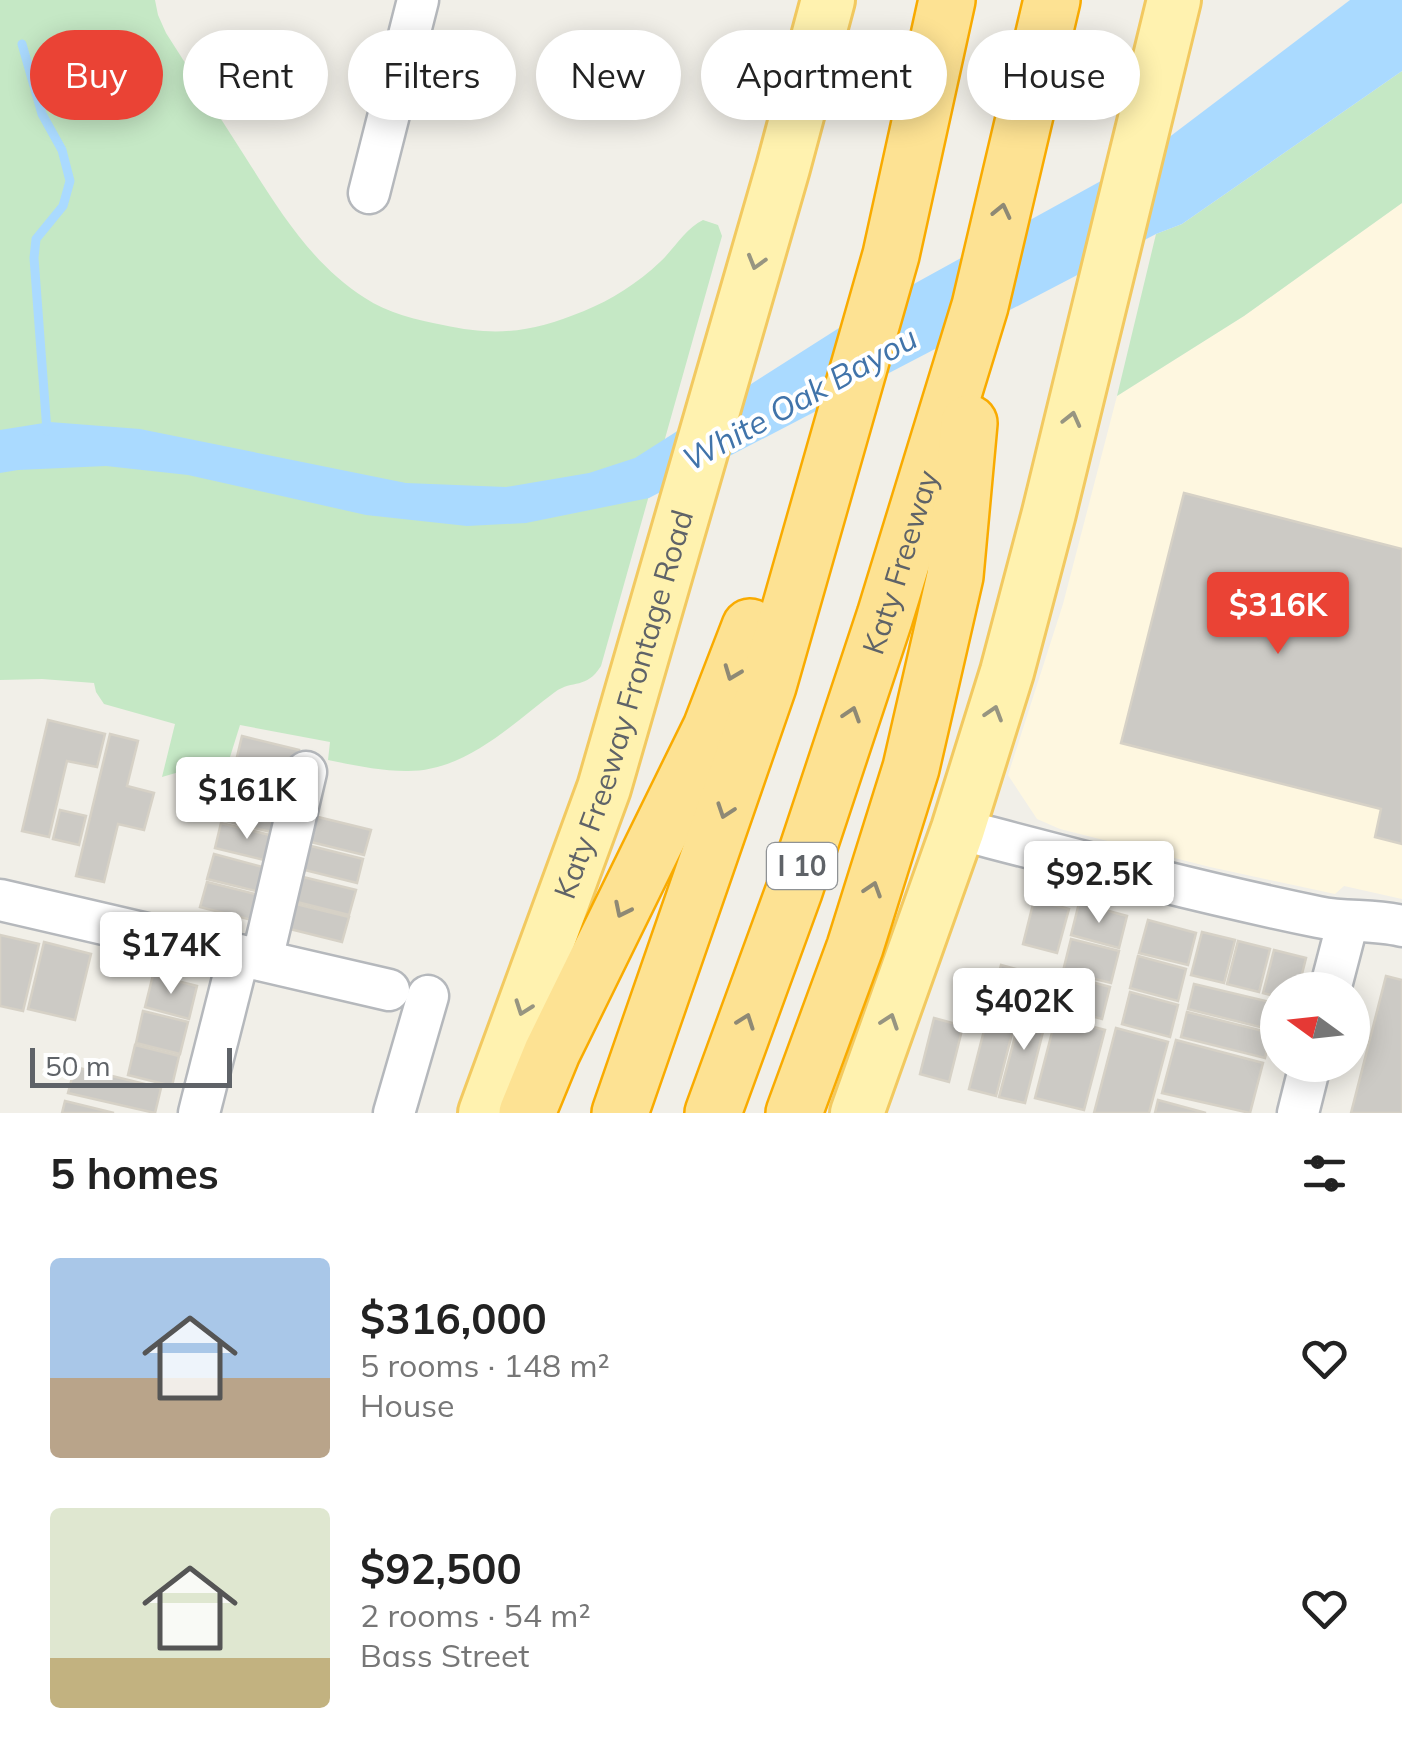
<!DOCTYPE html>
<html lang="en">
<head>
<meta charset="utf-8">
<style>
	body { margin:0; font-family:Mulish,sans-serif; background:#f2f2f2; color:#222; height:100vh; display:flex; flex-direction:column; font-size:38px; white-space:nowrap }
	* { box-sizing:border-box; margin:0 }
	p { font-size:32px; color:#767676 }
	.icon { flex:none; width:55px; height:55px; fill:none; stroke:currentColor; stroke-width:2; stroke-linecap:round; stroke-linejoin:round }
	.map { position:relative; height:1113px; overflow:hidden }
	.sheet { display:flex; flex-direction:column; background:#fff; flex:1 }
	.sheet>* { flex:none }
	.top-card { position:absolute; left:30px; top:30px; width:1342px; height:90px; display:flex; gap:20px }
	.needle { width:65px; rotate:285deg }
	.tools { position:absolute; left:1260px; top:972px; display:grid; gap:20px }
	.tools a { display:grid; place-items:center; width:110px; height:110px; border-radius:50%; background:#fff; box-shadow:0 5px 25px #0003; font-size:50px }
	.scale { position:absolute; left:30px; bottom:25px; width:202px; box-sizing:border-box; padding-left:10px; border:5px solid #5f6368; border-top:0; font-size:28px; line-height:35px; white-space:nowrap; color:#5f6368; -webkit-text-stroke:8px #fff; paint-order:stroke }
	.price { position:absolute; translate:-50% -85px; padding:0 22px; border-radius:10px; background:#fff; color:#222; font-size:32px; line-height:65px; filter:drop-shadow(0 2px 5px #0008) }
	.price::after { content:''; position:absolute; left:50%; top:60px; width:30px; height:22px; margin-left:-15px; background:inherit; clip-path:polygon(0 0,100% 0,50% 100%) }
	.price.current { background:#ea4335; color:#fff }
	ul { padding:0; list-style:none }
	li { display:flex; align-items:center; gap:30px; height:250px; padding:0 50px }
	li span { display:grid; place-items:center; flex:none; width:280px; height:200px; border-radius:10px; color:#555 }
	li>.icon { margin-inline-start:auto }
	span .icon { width:120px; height:120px; fill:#fffc; stroke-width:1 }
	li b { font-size:42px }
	h2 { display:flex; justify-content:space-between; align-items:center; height:120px; padding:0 50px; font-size:42px }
	.tag { padding:0 35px; border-radius:45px; background:#fff; box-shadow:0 5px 25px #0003; font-size:35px; line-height:90px }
	.tag.current { background:#ea4335; color:#fff }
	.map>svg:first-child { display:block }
	.commercial { fill:#fef7e0 }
	.green { fill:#c5e8c5 }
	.water { fill:#aadaff }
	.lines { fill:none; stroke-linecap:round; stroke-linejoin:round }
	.stream { stroke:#aadaff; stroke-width:9 }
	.building { fill:#cccac5; stroke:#d6d1c6; stroke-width:2.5 }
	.minor-casing { stroke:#b5b8bc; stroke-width:45 }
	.major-casing { stroke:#f2c960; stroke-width:58 }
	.highway-casing { stroke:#f9ab00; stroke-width:60 }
	.minor { stroke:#fff; stroke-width:40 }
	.major { stroke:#fff2af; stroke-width:52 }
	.highway { stroke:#fde293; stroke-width:55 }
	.oneway { stroke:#8e8975 }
	.oneway2 { stroke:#979581 }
	.labels { text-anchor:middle; stroke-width:8; stroke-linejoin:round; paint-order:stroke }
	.shield { fill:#fff; stroke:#8f9295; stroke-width:2.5 }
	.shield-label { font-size:28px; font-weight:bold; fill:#5f6368 }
	.street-label { font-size:30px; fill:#5f6368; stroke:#fff }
	.water-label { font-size:32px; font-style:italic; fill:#4174aa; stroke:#fff }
</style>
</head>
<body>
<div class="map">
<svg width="1402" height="1113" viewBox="0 0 1402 1113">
	<rect width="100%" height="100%" fill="#f1efe8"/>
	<path class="commercial" d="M 1402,203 L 1402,899 L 1344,886 L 1335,894 L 1210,867 L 1060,829 L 1037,819 L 1008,775 L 1063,604 L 1117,396 L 1244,316 Z"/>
	<g class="green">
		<path d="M 0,0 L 155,0 L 158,15 L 166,33 C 192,74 218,114 244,155 C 278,208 310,263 365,298 C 387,313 417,320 443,325 C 498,337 533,332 584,311 C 611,300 638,283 660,262 C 674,249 686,228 703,220 L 718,225 L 722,236 L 601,666 C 586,690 573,679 555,692 C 511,725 465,772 406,771 C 380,771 353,765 328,760 L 330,742 L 240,725 L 230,757 L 162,777 L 175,724 L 104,704 L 96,692 L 94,683 L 42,679 L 0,680 Z"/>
		<path d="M 1402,71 L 1402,203 L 1244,316 L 1117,396 L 1156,234 L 1182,224 Z"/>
	</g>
	<path class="water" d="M 1350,0 L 1402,0 L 1402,71 L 1182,224 L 1156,234 L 649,498 L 526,523 L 467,526 L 366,515 L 188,475 L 106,466 L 18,470 L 0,473 L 0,430 L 50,422 L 140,429 L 406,483 L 506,487 L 589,473 L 635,458 L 872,307 L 1139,160 Z"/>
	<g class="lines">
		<path class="stream" d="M 22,44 L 42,114 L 62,150 L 70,181 L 63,206 L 36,239 L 34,258 L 47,431"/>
	</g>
	<g class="building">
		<path d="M 1184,493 L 1402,549 L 1402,844 L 1375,837 L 1381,809 L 1121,743 Z"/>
		<path d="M 48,720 L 105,734 L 97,767 L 67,761 L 49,837 L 22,831 Z"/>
		<path d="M 110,734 L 138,741 L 127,786 L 154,793 L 144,830 L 118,824 L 104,882 L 76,876 Z"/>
		<path d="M 242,736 L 299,750 L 293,775 L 236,761 Z"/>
		<path d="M 235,764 L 292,778 L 286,803 L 229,789 Z"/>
		<path d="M 228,795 L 285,809 L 279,834 L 222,820 Z"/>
		<path d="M 60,810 L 86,816 L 79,845 L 53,839 Z"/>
		<path d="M 314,816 L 371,830 L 364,855 L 307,841 Z"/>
		<path d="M 221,823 L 278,837 L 272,862 L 215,848 Z"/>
		<path d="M 307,845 L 363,859 L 357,883 L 301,869 Z"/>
		<path d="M 214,854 L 270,869 L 264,893 L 207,879 Z"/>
		<path d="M 299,876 L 356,890 L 349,915 L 293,901 Z"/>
		<path d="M 207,882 L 263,896 L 256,921 L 200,907 Z"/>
		<path d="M 1034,900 L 1069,909 L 1057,953 L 1023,944 Z"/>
		<path d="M 292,903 L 349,917 L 342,942 L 286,928 Z"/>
		<path d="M 1079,903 L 1127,916 L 1119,948 L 1071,935 Z"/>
		<path d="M 1148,920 L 1196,933 L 1188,965 L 1139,953 Z"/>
		<path d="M 1202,932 L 1235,940 L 1224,983 L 1191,975 Z"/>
		<path d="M 0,935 L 39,944 L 23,1011 L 0,1006 Z"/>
		<path d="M 1071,939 L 1119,951 L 1111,983 L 1063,971 Z"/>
		<path d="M 1238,941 L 1270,949 L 1259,992 L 1227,984 Z"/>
		<path d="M 44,942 L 91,954 L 75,1020 L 28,1009 Z"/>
		<path d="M 1274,950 L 1306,958 L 1298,990 L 1278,990 L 1278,997 L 1263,993 Z"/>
		<path d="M 1138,956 L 1186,969 L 1178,1001 L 1130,988 Z"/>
		<path d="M 1001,965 L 1039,975 L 1034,998 L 995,988 Z"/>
		<path d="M 1062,974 L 1110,987 L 1102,1019 L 1054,1006 Z"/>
		<path d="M 153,975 L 197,986 L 189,1019 L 145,1007 Z"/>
		<path d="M 1386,976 L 1402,980 L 1402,1113 L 1351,1113 Z"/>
		<path d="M 1194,984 L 1278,1004 L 1272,1030 L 1188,1009 Z"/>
		<path d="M 1130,992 L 1178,1005 L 1170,1037 L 1122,1024 Z"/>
		<path d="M 1024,1002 L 1049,1008 L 1025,1103 L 999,1097 Z"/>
		<path d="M 143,1011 L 188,1022 L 180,1054 L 136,1043 Z"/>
		<path d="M 989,1011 L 1016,1018 L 996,1096 L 969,1089 Z"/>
		<path d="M 1187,1012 L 1271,1033 L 1265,1058 L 1181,1037 Z"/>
		<path d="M 1056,1017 L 1105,1030 L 1084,1110 L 1035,1098 Z"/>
		<path d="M 934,1018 L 963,1026 L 949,1082 L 920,1074 Z"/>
		<path d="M 1116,1028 L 1168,1042 L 1149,1113 L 1094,1113 Z"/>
		<path d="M 1176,1040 L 1263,1063 L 1250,1113 L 1162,1093 Z"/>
		<path d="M 135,1045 L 179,1056 L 172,1086 L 128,1075 Z"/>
		<path d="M 75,1067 L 161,1088 L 155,1113 L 68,1093 Z"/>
		<path d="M 1158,1100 L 1206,1113 L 1155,1113 Z"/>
		<path d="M 65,1101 L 114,1113 L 62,1113 Z"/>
	</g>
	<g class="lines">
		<defs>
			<g id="minor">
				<path d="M 369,193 L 418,0"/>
				<path d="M 958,829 C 1077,860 1197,892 1318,917 C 1346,923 1375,919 1402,926"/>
				<path d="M 0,900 L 389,990"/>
				<path d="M 262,960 L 306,772"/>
				<path d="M 1330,990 L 1348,921"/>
				<path d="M 199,1113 L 239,955"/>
				<path d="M 394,1113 L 428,996"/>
				<path d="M 1298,1113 L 1310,1065"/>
			</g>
			<g id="major">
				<path id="s1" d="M 485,1113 L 604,788 L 783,168 L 828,0"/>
				<path d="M 857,1113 L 958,829 L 1007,672 L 1049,513 L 1174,0"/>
			</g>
			<g id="highway">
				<path d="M 527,1113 L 552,1052 L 711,728 L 750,627"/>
				<path d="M 620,1113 L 768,686 L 891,255 L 947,0"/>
				<path id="s2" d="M 713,1113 L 794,891 L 885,616 L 980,306 L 1052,0"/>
				<path d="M 794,1113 L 855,947 L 911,768 L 955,576 L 969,423"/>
			</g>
		</defs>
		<use href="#minor" class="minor-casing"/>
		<use href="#major" class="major-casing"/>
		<use href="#highway" class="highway-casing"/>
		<use href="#minor" class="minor"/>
		<use href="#major" class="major"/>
		<use href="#highway" class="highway"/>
	</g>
	<defs><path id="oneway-chevron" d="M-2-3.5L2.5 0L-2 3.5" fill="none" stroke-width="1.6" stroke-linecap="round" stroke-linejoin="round" transform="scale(2.5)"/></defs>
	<g class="oneway">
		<use href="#oneway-chevron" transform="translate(1002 211) rotate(-77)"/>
		<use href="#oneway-chevron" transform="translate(732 673) rotate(111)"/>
		<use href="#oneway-chevron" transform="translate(852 714) rotate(-72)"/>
		<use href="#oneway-chevron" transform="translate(725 811) rotate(109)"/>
		<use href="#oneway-chevron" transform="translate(873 889) rotate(-72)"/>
		<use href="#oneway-chevron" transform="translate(622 910) rotate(116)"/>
		<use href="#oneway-chevron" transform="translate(746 1021) rotate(-70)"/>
	</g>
	<g class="oneway2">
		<use href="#oneway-chevron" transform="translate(756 262) rotate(106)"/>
		<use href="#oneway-chevron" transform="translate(1072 419) rotate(-76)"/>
		<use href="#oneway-chevron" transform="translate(994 713) rotate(-73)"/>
		<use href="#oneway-chevron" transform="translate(523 1008) rotate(110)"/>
		<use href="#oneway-chevron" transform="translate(890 1021) rotate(-71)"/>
	</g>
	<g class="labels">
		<rect class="shield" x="767" y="843" width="70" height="46" rx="8"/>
		<g class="shield-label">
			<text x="802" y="876">I 10</text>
		</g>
		<g class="street-label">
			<text dy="10" stroke="none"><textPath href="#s2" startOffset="582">Katy Freeway</textPath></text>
			<text dy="10" stroke="none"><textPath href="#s1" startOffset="432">Katy Freeway Frontage Road</textPath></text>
		</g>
		<g class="water-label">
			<text transform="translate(800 399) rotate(-29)" y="11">White Oak Bayou</text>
		</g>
	</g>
</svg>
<div class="tools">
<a><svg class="needle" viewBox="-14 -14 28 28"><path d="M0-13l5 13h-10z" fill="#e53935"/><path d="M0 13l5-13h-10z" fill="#767676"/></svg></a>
</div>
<div class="scale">50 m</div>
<b class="price current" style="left:1278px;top:657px">$316K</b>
<b class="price" style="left:247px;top:842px">$161K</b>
<b class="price" style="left:1099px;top:926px">$92.5K</b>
<b class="price" style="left:171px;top:997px">$174K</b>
<b class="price" style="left:1024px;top:1053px">$402K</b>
<div class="top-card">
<a class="tag current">Buy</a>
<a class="tag">Rent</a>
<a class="tag">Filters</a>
<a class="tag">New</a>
<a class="tag">Apartment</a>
<a class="tag">House</a>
</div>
</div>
<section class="sheet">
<h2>5 homes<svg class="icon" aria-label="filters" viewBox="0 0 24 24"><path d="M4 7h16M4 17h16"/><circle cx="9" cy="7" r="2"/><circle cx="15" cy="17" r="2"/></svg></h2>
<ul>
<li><span style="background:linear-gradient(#a9c7e8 60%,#b9a48a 0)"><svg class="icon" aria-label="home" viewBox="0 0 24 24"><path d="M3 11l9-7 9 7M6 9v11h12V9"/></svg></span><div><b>$316,000</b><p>5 rooms · 148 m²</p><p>House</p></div><svg class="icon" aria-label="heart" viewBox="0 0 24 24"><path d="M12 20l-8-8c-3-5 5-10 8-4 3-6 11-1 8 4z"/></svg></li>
<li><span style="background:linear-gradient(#dfe7d0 75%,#c2b280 0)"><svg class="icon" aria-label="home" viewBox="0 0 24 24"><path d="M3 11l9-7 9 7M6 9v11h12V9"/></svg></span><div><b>$92,500</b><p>2 rooms · 54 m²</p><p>Bass Street</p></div><svg class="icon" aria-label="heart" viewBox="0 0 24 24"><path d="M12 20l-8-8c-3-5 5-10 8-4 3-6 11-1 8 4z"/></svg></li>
</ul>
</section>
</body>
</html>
